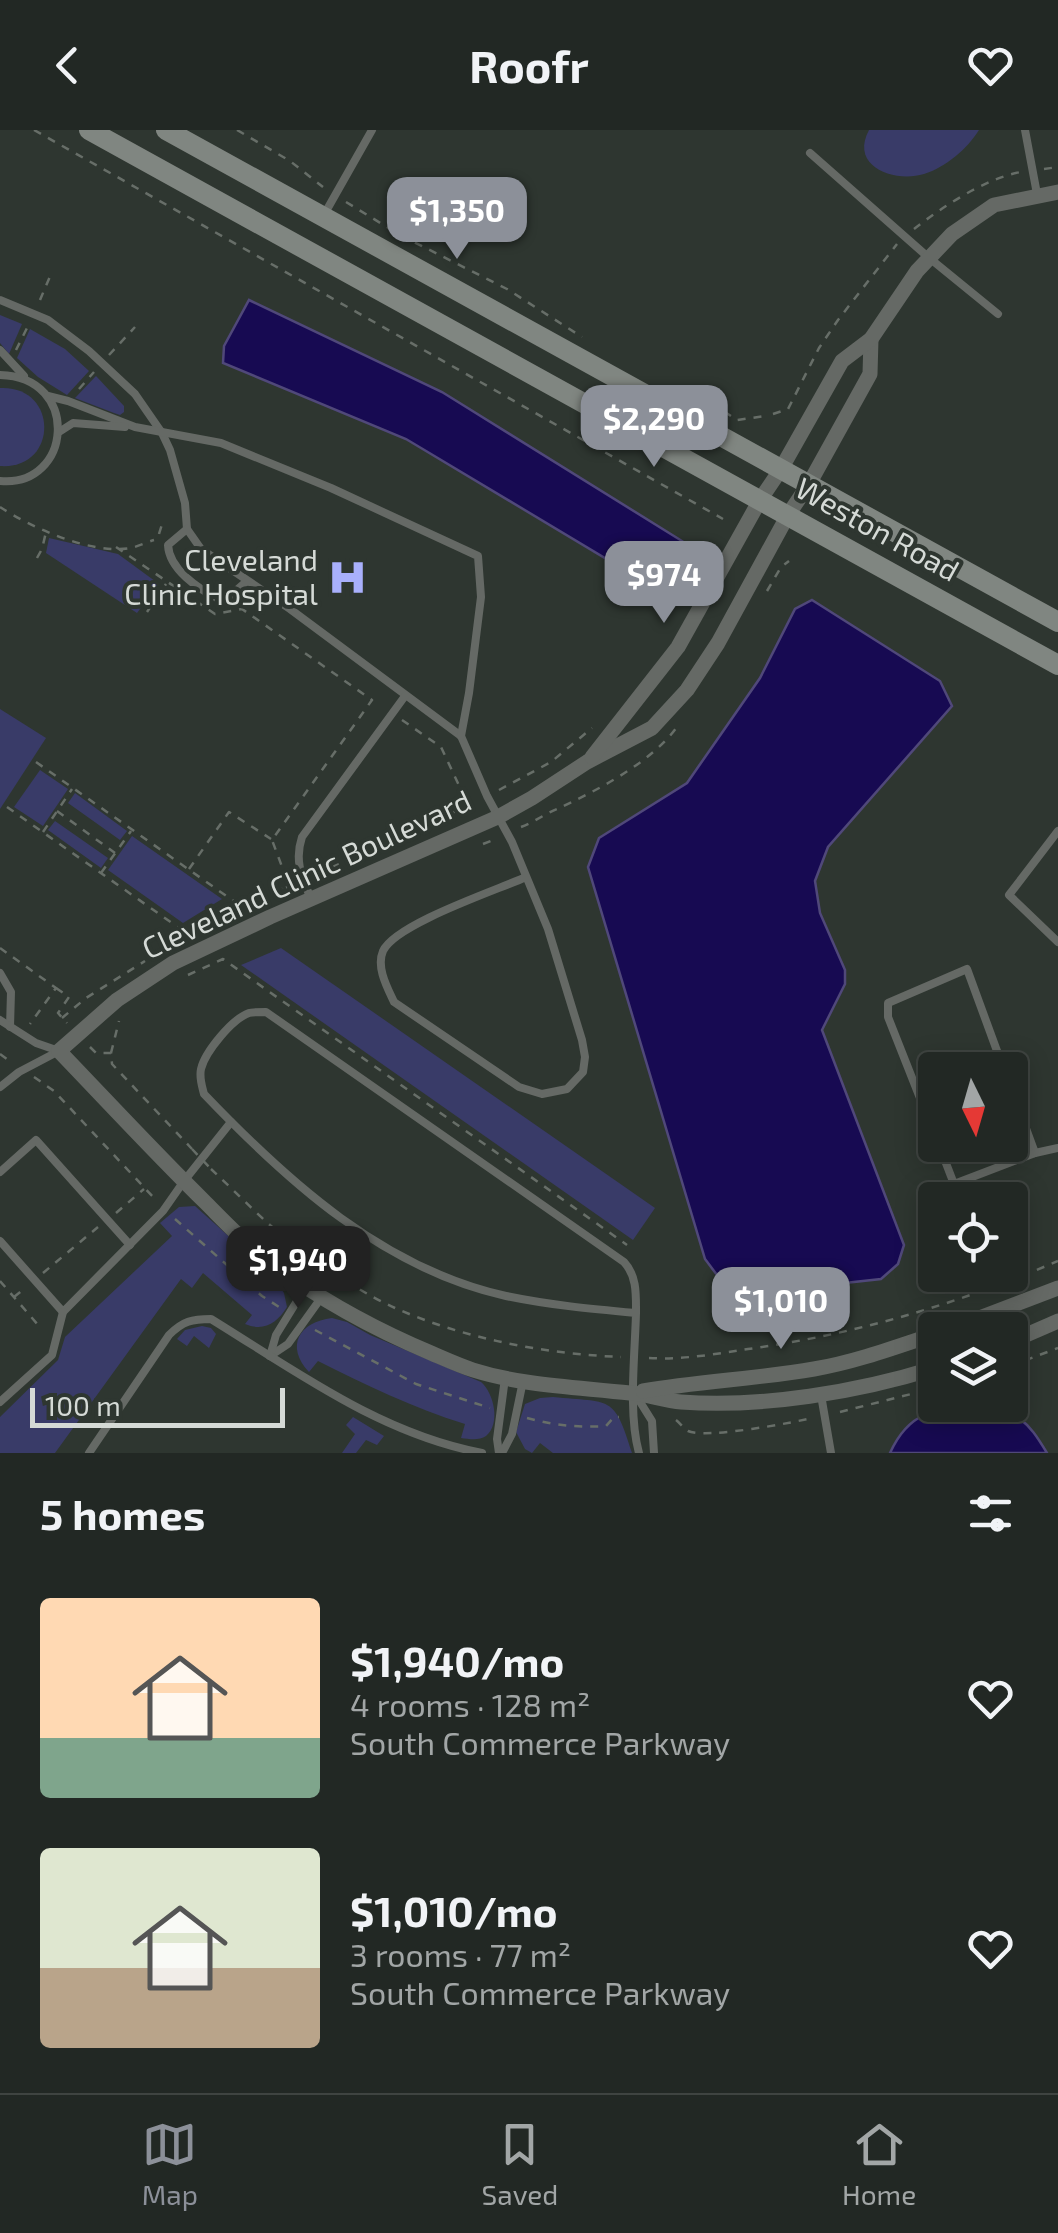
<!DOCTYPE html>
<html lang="en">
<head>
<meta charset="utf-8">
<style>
	body { margin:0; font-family:"Exo 2",sans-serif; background:#2a302c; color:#f1f3f6; height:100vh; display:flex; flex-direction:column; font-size:38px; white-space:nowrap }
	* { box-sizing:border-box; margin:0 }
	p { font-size:32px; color:#a2a6a6 }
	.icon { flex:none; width:55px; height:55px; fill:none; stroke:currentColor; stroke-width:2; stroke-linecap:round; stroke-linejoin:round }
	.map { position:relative; height:1323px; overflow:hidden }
	.side { display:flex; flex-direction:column; background:#222824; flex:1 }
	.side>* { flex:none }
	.needle { width:65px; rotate:175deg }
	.tools { position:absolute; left:918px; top:922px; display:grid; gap:20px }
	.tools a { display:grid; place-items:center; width:110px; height:110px; border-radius:10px; background:#222824; box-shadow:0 5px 25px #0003,0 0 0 2px #3f4441; font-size:50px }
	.scale { position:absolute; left:30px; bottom:25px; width:255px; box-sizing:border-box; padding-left:10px; border:5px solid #d5dad6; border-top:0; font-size:28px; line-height:35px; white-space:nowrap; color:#d5dad6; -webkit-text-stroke:8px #2e3630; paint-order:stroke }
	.price { position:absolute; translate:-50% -85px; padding:0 22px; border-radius:20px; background:#8c9099; color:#fff; font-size:32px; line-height:65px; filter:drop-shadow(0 2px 5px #0008) }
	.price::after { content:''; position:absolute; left:50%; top:60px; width:30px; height:22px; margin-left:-15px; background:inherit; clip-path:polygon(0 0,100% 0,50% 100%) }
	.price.current { background:#222; color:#fff }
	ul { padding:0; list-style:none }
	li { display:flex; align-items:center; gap:30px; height:250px; padding:0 40px }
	li span { display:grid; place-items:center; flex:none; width:280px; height:200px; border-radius:10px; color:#555 }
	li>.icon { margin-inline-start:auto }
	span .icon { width:120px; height:120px; fill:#fffc; stroke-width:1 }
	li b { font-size:42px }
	h2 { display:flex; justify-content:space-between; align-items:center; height:120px; padding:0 40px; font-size:42px }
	header { display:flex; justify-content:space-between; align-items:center; height:130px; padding:0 40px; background:#222824; font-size:45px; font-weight:700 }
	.menu { display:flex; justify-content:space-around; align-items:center; height:140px; border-top:2px solid #3f4441; background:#222824; font-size:28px; color:#a2a6a6 }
	.menu a { display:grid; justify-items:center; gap:5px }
	.menu .current { color:#8c9099 }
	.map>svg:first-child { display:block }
	.green { fill:#393b68 }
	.water { fill:#170a52; stroke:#50487a; stroke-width:2.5 }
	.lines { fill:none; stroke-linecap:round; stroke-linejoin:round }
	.path { stroke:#676e68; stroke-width:2.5; stroke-dasharray:8 8; stroke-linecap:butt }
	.lane { stroke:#656965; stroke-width:8 }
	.street { stroke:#656965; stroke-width:15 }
	.secondary { stroke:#808681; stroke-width:20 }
	.path-bridge { stroke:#676e68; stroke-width:2.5; stroke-dasharray:8 8; stroke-linecap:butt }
	.labels { text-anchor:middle; stroke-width:8; stroke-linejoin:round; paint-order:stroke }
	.street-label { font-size:30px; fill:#d5dad6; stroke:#2e3630 }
	.poi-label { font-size:30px; fill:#d5dad6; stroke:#2e3630; text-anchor:end }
</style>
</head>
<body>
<header><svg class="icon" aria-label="back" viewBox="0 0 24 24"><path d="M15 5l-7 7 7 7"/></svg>Roofr<svg class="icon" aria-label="heart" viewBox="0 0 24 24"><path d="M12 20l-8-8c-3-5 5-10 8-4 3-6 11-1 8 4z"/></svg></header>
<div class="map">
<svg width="1058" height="1323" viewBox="0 0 1058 1323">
	<rect width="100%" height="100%" fill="#2e3630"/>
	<g class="green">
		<path d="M 869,0 L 979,0 C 967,19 946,37 924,44 C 895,53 849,37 869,0 Z"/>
		<path d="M 0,185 L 22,194 L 9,224 L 0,213 Z"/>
		<path d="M 30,199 L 65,219 L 89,241 L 67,265 L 38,247 L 17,228 Z"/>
		<path d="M 96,246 L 124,276 L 124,282 L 120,285 L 114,283 L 75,268 Z"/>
		<path d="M 0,258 C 59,255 59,340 0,336 Z"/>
		<path d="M 49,408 L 118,424 L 159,454 L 137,483 L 46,423 Z"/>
		<path d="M 0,579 L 46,608 L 0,679 Z"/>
		<path d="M 40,640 L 68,659 L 43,696 L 14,677 Z"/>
		<path d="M 75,663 L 127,701 L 120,710 L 68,673 Z"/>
		<path d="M 55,691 L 108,728 L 101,738 L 48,700 Z"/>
		<path d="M 132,706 L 222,769 L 183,793 L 108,740 Z"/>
		<path d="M 281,818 L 655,1078 L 633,1110 L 241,835 Z"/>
		<path d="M 195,1076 L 272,1145 L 284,1163 L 287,1177 C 277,1193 264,1202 245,1194 L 252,1185 L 203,1143 L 192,1158 L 181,1149 L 55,1323 L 0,1323 L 0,1287 L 58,1230 L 65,1207 L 172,1106 L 160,1093 L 179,1077 Z"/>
		<path d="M 332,1188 L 347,1192 L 370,1205 L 481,1252 C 494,1263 501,1294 486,1306 C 479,1311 469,1309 461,1308 L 465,1294 C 413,1278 366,1255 318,1231 L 309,1242 C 285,1216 299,1192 332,1188 Z"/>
		<path d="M 202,1196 L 211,1198 L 216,1204 L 209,1218 L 194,1206 L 187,1216 L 177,1209 L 185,1200 Z"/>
		<path d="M 553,1267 C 611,1273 614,1264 632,1323 L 553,1323 L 540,1313 L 532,1323 L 525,1319 L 516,1302 L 525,1274 L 540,1268 Z"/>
		<path d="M 353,1287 L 384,1306 L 377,1315 L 366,1310 L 356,1323 L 342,1323 L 355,1304 L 346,1295 Z"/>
	</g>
	<g class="water">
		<path d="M 249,170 L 442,262 L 682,411 L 650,455 L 406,309 L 223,233 L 224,216 Z"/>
		<path d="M 812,470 L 940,551 L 952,576 L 828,717 L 815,751 L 820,783 L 845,840 L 845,854 L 822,900 L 904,1115 L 898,1134 L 881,1149 L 763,1162 L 723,1153 L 705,1129 L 588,737 L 599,708 L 687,653 L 760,548 L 795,479 Z"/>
		<path d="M 980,1276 C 1019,1282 1027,1290 1047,1323 L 890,1323 C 910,1279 937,1279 980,1276 Z"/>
	</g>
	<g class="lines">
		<g class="path">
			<path d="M 34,0 L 723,389"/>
			<path d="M 237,0 L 290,31 L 323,57"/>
			<path d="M 1044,39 L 1058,37"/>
			<path d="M 346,72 L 400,105 L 507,159 L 582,207"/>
			<path d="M 914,99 C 942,77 986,48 1021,42"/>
			<path d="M 40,170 L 51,144"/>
			<path d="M 16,220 L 28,196"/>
			<path d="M 109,225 L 135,197"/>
			<path d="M 79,259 L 94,242"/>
			<path d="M 710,277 L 716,276 L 737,290 L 765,286"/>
			<path d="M 773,284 L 788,279 L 819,218 L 838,190 L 897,114"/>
			<path d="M 0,377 C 32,398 92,425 131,418 C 139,416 147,412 154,410"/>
			<path d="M 159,404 L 163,391"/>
			<path d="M 116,417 L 215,484 L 242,479 L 372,570 L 272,710 L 284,742 L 282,758"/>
			<path d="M 37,428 L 42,419 L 46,402"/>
			<path d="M 767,461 L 781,437 L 789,431"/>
			<path d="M 147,482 L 166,454"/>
			<path d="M 402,590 L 441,617 L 463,664 L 458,682"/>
			<path d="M 36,632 L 242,777"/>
			<path d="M 499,660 L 551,632 L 592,598"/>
			<path d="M 7,677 L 189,805"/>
			<path d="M 57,681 L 115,723"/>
			<path d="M 521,697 C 534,692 545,684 557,679 C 596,661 651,633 677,597"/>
			<path d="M 43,702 L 72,659"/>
			<path d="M 483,714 L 496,709"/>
			<path d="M 189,739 L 229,682 L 271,709"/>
			<path d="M 101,743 L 131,701"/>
			<path d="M 317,744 L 474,673"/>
			<path d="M 200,800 L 242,777 L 292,755"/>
			<path d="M 0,818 L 56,858 L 30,894"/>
			<path d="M 188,845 L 223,829 L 627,1115"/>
			<path d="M 56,858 L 69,867 L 58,883 L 67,893"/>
			<path d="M 62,888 L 86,868 L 145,831"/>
			<path d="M 90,917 L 96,923 L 111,923 L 112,934 L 192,1019"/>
			<path d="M 111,923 L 119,891"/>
			<path d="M 0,924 L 11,932"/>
			<path d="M 34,947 L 54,961 L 155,1069"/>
			<path d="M 211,1039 C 240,1066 272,1100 303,1122 C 329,1141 366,1165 395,1178 C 465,1209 546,1224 621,1227"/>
			<path d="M 116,1083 L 144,1059"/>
			<path d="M 175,1089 L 262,1166 L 279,1177"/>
			<path d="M 43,1143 L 98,1097"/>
			<path d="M 0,1151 L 39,1196"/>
			<path d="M 14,1167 L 25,1158"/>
			<path d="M 315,1200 L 416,1254 L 490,1278"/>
			<path d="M 649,1228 C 682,1230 716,1224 748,1219 C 857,1204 957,1174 1058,1131"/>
			<path d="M 1010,1236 L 1058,1218"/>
			<path d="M 840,1282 L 935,1258"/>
			<path d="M 527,1288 C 553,1295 579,1298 606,1296 L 614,1287 L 619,1287"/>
			<path d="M 676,1290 C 680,1293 683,1298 688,1301 C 706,1309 791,1293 812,1288"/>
		</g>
		<g class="lane">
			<path d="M 1025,0 L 1037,64"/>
			<path d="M 810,23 L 928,127 L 998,184"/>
			<path d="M 325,83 L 372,0"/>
			<path d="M 0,170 L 48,190 L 89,221 L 135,264 L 162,303 L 170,320 L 185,373 L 187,399 L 201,419 L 290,479 L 461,606 L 487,666 L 512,712 L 548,799 L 582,910 L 585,927 L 583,942 L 567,959 L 542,964 L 519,957 L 394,872 C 387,857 376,837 383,821 C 395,794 497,760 526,747"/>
			<path d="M 0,220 L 24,246"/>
			<path d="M 0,245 C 82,247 72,358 0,351"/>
			<path d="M 48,266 L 68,271 L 135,297 L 221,313 L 331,358 L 478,426 L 481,467 L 469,563 L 461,606"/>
			<path d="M 59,302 L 73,293 L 125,297"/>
			<path d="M 187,399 L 168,415 C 169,439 198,459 219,469 L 231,465 L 247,451"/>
			<path d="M 1058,701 L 1009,765 L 1058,812"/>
			<path d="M 311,769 C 302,747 294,731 302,707 L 405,566"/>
			<path d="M 0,843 L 11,862 L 10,897"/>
			<path d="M 0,890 L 36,913 L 59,921"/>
			<path d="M 1010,955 L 1035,1023"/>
			<path d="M 0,957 L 19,942 L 59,921"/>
			<path d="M 935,1006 L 888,887 L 888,873 L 967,839 L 1004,940"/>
			<path d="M 939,1015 L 954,1054 L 1035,1023 L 1058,1018"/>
			<path d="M 0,1042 L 36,1010 L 130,1115"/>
			<path d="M 0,1111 L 63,1182 L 163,1081 L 184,1051 L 231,992"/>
			<path d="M 636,1183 C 592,1179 549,1175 506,1166 C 384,1139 288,1052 204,964 C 202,956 199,948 201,939 C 205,922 232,889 249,883 C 252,882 263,882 266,882 L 624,1132 C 637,1146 636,1164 636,1183 C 635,1224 628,1284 639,1323"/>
			<path d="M 270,1226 L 288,1214 L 321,1168"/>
			<path d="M 270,1226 L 276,1205 L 305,1158"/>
			<path d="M 821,1265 L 831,1323"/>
			<path d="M 637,1267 L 652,1291 L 654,1323"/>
			<path d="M 0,1272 L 52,1225 L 63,1182"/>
			<path d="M 89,1323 L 169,1205 C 183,1191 192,1189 211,1189 C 297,1242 381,1304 482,1323"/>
			<path d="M 499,1323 L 497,1309 L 505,1248"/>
			<path d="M 502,1323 L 512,1304 L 523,1251"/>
		</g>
		<g class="street">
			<path d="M 871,209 L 870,244 L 809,354 L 788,385 L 718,513 L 687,560 L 652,598 L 587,632 L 532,668 L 498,687 L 270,787 L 173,833 L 117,870 L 59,921 C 108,972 156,1024 206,1073 C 222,1089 238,1106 255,1120 C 309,1164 367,1196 431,1223 C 445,1229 458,1235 473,1240 C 524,1256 577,1257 630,1263 C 647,1264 664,1271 681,1272 C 762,1278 858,1262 935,1238"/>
			<path d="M 592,627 L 678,517 L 760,370 L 781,339 L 842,231 L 871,209 L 917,141 L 952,104 L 994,75 L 1058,62"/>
			<path d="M 948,1200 L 1058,1158"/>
			<path d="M 1010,1212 L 1058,1191"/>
			<path d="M 643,1261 C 700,1251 757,1249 814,1239 C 855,1232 896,1217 935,1204"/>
		</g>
		<g class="secondary">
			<path d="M 89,0 L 1058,535"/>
			<path d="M 166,0 L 1058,492"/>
		</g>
		<path class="path-bridge" d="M 192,1019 L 211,1039"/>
	</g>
	<defs>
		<symbol id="hospital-bare" viewBox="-9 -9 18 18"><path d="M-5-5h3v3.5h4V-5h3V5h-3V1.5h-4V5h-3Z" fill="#a9b0fc" stroke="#2e3630" stroke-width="2.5" paint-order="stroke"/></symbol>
	</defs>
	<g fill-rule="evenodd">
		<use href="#hospital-bare" x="320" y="420" width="55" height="55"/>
	</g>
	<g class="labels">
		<g class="street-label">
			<text transform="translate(877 400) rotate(29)" y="10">Weston Road</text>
			<text transform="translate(307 745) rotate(-25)" y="10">Cleveland Clinic Boulevard</text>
		</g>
		<g class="poi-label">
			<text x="318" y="441">Cleveland<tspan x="318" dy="34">Clinic Hospital</tspan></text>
		</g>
	</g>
</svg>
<div class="tools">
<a><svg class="needle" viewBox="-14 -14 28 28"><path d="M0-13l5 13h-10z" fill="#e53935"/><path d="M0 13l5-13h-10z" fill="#a2a6a6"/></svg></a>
<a><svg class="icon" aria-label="locate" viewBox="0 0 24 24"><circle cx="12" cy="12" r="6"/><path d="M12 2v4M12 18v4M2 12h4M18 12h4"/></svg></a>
<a><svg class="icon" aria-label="layers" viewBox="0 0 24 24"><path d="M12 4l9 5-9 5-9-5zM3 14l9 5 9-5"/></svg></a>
</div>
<div class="scale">100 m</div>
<b class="price" style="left:457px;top:132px">$1,350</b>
<b class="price" style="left:654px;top:340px">$2,290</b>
<b class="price" style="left:664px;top:496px">$974</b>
<b class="price current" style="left:298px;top:1181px">$1,940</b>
<b class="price" style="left:781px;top:1222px">$1,010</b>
</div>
<section class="side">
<h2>5 homes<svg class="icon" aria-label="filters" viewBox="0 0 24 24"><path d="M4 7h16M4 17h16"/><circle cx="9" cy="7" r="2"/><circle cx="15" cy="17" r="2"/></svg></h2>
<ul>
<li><span style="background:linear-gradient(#ffd9b3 70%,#7fa58c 0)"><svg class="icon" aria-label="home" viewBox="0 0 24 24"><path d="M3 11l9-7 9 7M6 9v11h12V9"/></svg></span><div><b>$1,940/mo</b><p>4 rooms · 128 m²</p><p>South Commerce Parkway</p></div><svg class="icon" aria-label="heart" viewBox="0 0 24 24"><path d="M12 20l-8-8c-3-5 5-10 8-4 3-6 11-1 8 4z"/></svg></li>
<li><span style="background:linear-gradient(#dfe7d0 60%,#b9a48a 0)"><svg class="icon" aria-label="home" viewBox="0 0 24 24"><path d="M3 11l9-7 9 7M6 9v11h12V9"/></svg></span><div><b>$1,010/mo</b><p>3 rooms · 77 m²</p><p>South Commerce Parkway</p></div><svg class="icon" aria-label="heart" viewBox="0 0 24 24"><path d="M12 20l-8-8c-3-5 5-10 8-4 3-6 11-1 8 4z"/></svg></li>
</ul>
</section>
<nav class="menu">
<a class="current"><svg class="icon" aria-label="map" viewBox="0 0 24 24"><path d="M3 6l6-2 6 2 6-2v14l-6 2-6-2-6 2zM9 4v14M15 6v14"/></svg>Map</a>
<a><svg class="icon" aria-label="saved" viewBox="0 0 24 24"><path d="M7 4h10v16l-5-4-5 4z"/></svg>Saved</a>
<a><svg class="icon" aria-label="home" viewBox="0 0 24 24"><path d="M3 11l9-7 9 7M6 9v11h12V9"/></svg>Home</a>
</nav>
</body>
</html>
